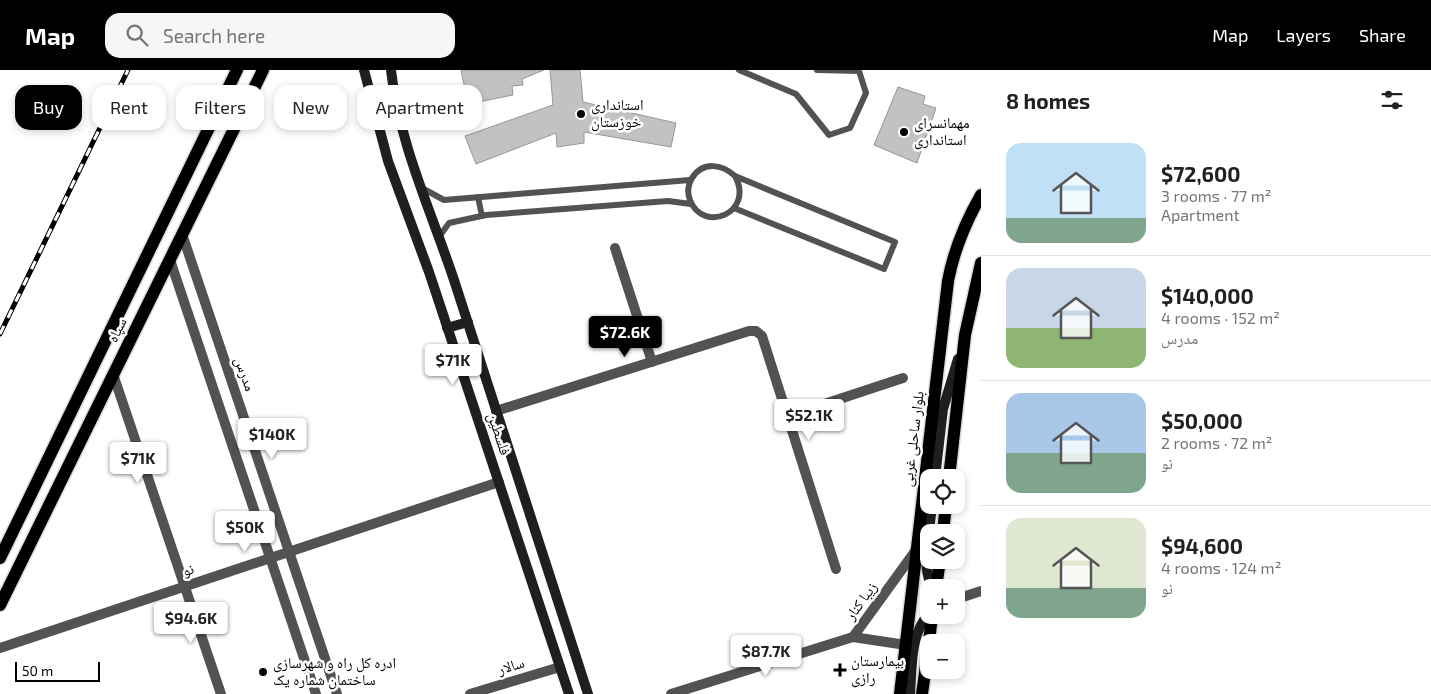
<!DOCTYPE html>
<html lang="en">
<head>
<meta charset="utf-8">
<style>
	body { margin:0; font-family:"Exo 2","Noto Naskh Arabic",sans-serif; background:#f6f6f6; color:#202124; height:100vh; display:flex; flex-direction:column; font-size:19px; white-space:nowrap }
	* { box-sizing:border-box; margin:0 }
	p { font-size:16px; color:#757577 }
	.icon { flex:none; width:28px; height:28px; fill:none; stroke:currentColor; stroke-width:2; stroke-linecap:round; stroke-linejoin:round }
	.map { position:relative; flex:1; overflow:hidden }
	.details { display:flex; flex-direction:column; background:#fff; width:450px }
	.details>* { flex:none }
	.banner { position:absolute; left:15px; top:15px; width:475px; height:45px; display:flex; gap:10px }
	.tools { position:absolute; left:920px; top:399px; display:grid; gap:10px }
	.tools a { display:grid; place-items:center; width:45px; height:45px; border-radius:10px; background:#fff; box-shadow:0 2px 8px #0003; font-size:25px }
	.scale { position:absolute; left:15px; bottom:12px; width:85px; box-sizing:border-box; padding-left:5px; border:2px solid #000; border-top:0; font-size:14px; line-height:18px; white-space:nowrap; color:#000; -webkit-text-stroke:4px #fff; paint-order:stroke }
	.price { position:absolute; translate:-50% -42px; padding:0 11px; border-radius:5px; background:#fff; color:#222; font-size:16px; line-height:32px; filter:drop-shadow(0 1px 2px #0008) }
	.price::after { content:''; position:absolute; left:50%; top:30px; width:15px; height:11px; margin-left:-8px; background:inherit; clip-path:polygon(0 0,100% 0,50% 100%) }
	.price.on { background:#000; color:#fff }
	ul { padding:0; list-style:none }
	li { display:flex; align-items:center; gap:15px; height:125px; padding:0 25px }
	li+li { border-top:1px solid #e0e0e0 }
	li span { display:grid; place-items:center; flex:none; width:140px; height:100px; border-radius:15px; color:#555 }
	li>.icon { margin-inline-start:auto }
	span .icon { width:60px; height:60px; fill:#fffc; stroke-width:1 }
	li b { font-size:21px }
	h2 { display:flex; justify-content:space-between; align-items:center; height:60px; padding:0 25px; font-size:21px }
	.pill { padding:0 18px; border-radius:15px; background:#fff; box-shadow:0 2px 8px #0003; font-size:18px; line-height:45px }
	.pill.on { background:#000; color:#fff }
	header { display:flex; align-items:center; gap:30px; box-sizing:border-box; height:70px; padding:0 25px; background:#000; color:#fff }
	header strong { font-size:24px }
	nav { display:flex; gap:28px; margin-inline-start:auto; font-size:18px }
	.search { width:350px; height:45px; background:#f6f6f6; display:flex; align-items:center; gap:12px; box-sizing:border-box; padding:0 18px; border-radius:15px; color:#757577; font-size:19px }
	main { display:flex; flex:1; min-height:0 }
	.map>svg:first-child { display:block }
	.building { fill:#c2c2c2; stroke:#969696 }
	.lines { fill:none; stroke-linecap:round; stroke-linejoin:round }
	.primary-casing { stroke:#dbdbdb; stroke-width:15 }
	.lane { stroke:#525252; stroke-width:6 }
	.street { stroke:#525252; stroke-width:10 }
	.secondary { stroke:#1f1f1f; stroke-width:10 }
	.primary { stroke:#000; stroke-width:12 }
	.rail-casing { stroke:#000; stroke-width:5 }
	.rail { stroke:#fff; stroke-width:3; stroke-dasharray:9; stroke-linecap:butt }
	.poi-dot { fill:#000; stroke:#fff; stroke-width:2 }
	.labels { text-anchor:middle; stroke-width:5; stroke-linejoin:round; paint-order:stroke }
	.poi-label { font-size:15px; fill:#000; stroke:#fff; text-anchor:start }
	.street-label { font-size:15px; fill:#000; stroke:#fff }
</style>
</head>
<body>
<header>
<strong>Map</strong>
<div class="search"><svg class="icon" aria-label="search" viewBox="0 0 24 24"><circle cx="10" cy="10" r="6"/><path d="M15 15l6 6"/></svg>Search here</div>
<nav><a>Map</a><a>Layers</a><a>Share</a></nav>
</header>
<main>
<div class="map">
<svg width="981" height="624" viewBox="0 0 981 624">
	<rect width="100%" height="100%" fill="#fff"/>
	<g class="building">
		<path d="M 461,0 L 544,0 L 522,9 L 523,15 L 512,16 L 513,25 L 468,34 Z"/>
		<path d="M 550,0 L 580,0 L 583,32 L 676,53 L 671,77 L 584,62 L 584,73 L 557,77 L 556,63 L 476,94 L 465,66 L 553,35 Z"/>
		<path d="M 898,17 L 925,26 L 923,34 L 936,38 L 917,93 L 874,75 Z"/>
	</g>
	<g class="lines">
		<defs>
			<g id="primary">
				<path d="M 949,408 L 965,265 L 981,193"/>
				<path d="M 943,462 L 946,435"/>
				<path d="M 0,488 L 237,0"/>
				<path d="M 936,518 L 940,490"/>
				<path d="M 0,535 L 263,0"/>
				<path d="M 929,572 L 932,545"/>
				<path d="M 900,624 L 948,211 C 954,179 965,153 981,125"/>
				<path d="M 922,624 L 929,574"/>
			</g>
		</defs>
		<use href="#primary" class="primary-casing"/>
		<g class="lane">
			<path d="M 739,0 L 796,24 L 829,65 L 850,58 L 866,23 L 859,1 L 817,0"/>
			<path d="M 422,118 L 444,130 L 690,110"/>
			<path d="M 478,127 L 482,146"/>
			<path d="M 734,138 L 884,199 L 895,172 L 735,106 C 722,94 703,91 692,108 C 688,114 687,123 690,130 C 703,164 755,143 735,106"/>
			<path d="M 439,167 L 449,153 L 486,145 L 668,131 L 691,134"/>
		</g>
		<g class="street">
			<path d="M 182,164 L 337,624"/>
			<path d="M 615,178 L 652,292"/>
			<path d="M 170,190 L 316,624"/>
			<path d="M 113,304 L 221,624"/>
			<path d="M 496,341 L 749,261 L 756,261 L 762,266 L 836,499"/>
			<path d="M 788,346 L 903,308"/>
			<path d="M 957,529 L 981,521"/>
			<path d="M 853,567 L 906,575"/>
			<path d="M 0,578 L 499,412"/>
			<path d="M 470,624 L 560,597"/>
			<path d="M 671,624 L 853,567 L 916,480"/>
		</g>
		<g class="secondary">
			<path d="M 364,0 L 388,91 L 429,202 L 569,624"/>
			<path d="M 391,0 C 399,73 431,141 454,210 C 499,348 544,486 588,624"/>
			<path d="M 447,258 L 468,252"/>
			<path d="M 935,408 L 943,339 L 958,289"/>
			<path d="M 929,462 L 932,435"/>
			<path d="M 929,467 C 927,486 923,501 933,518"/>
			<path d="M 956,530 L 957,529"/>
			<path d="M 910,624 C 912,598 910,563 929,544"/>
		</g>
		<use href="#primary" class="primary"/>
		<defs>
			<path id="rail" d="M 0,264 L 128,0"/>
		</defs>
		<use href="#rail" class="rail-casing"/>
		<use href="#rail" class="rail"/>
	</g>
	<g class="poi-dot">
		<circle cx="581" cy="44" r="5"/>
		<circle cx="904" cy="62" r="5"/>
		<path d="M837.5 592.5h5v5h5v5h-5v5h-5v-5h-5v-5h5z"/>
		<circle cx="263" cy="602" r="5"/>
	</g>
	<g class="labels">
		<g class="poi-label">
			<text x="591" y="40">استانداری<tspan x="591" dy="17">خوزستان</tspan></text>
			<text x="914" y="58">مهمانسرای<tspan x="914" dy="17">استانداری</tspan></text>
			<text x="851" y="596">بیمارستان<tspan x="851" dy="17">رازی</tspan></text>
			<text x="273" y="598">ادره کل راه و شهرسازی<tspan x="273" dy="17">ساختمان شماره یک</tspan></text>
		</g>
		<g class="street-label">
			<text transform="translate(117 260) rotate(-64)" y="5">سپاه</text>
			<text transform="translate(245 304) rotate(71)" y="5">مدرس</text>
			<text transform="translate(499 364) rotate(72)" y="5">فلسطین</text>
			<text transform="translate(913 369) rotate(-83)" y="5">بلوار ساحلی غربی</text>
			<text transform="translate(188 500) rotate(-18)" y="5">نو</text>
			<text transform="translate(861 531) rotate(-54)" y="5">زیبا کنار</text>
			<text transform="translate(511 596) rotate(-17)" y="5">سالار</text>
		</g>
	</g>
</svg>
<div class="tools">
<a><svg class="icon" aria-label="locate" viewBox="0 0 24 24"><circle cx="12" cy="12" r="6"/><path d="M12 2v4M12 18v4M2 12h4M18 12h4"/></svg></a>
<a><svg class="icon" aria-label="layers" viewBox="0 0 24 24"><path d="M12 4l9 5-9 5-9-5zM3 14l9 5 9-5"/></svg></a>
<a>+</a>
<a>−</a>
</div>
<div class="scale">50 m</div>
<b class="price on" style="left:625px;top:288px">$72.6K</b>
<b class="price" style="left:453px;top:316px">$71K</b>
<b class="price" style="left:809px;top:371px">$52.1K</b>
<b class="price" style="left:272px;top:390px">$140K</b>
<b class="price" style="left:138px;top:414px">$71K</b>
<b class="price" style="left:245px;top:483px">$50K</b>
<b class="price" style="left:191px;top:574px">$94.6K</b>
<b class="price" style="left:766px;top:607px">$87.7K</b>
<div class="banner">
<a class="pill on">Buy</a>
<a class="pill">Rent</a>
<a class="pill">Filters</a>
<a class="pill">New</a>
<a class="pill">Apartment</a>
</div>
</div>
<section class="details">
<h2>8 homes<svg class="icon" aria-label="filters" viewBox="0 0 24 24"><path d="M4 7h16M4 17h16"/><circle cx="9" cy="7" r="2"/><circle cx="15" cy="17" r="2"/></svg></h2>
<ul>
<li><span style="background:linear-gradient(#bfe0f5 75%,#7fa58c 0)"><svg class="icon" aria-label="home" viewBox="0 0 24 24"><path d="M3 11l9-7 9 7M6 9v11h12V9"/></svg></span><div><b>$72,600</b><p>3 rooms · 77 m²</p><p>Apartment</p></div></li>
<li><span style="background:linear-gradient(#c9d6e8 60%,#8fb573 0)"><svg class="icon" aria-label="home" viewBox="0 0 24 24"><path d="M3 11l9-7 9 7M6 9v11h12V9"/></svg></span><div><b>$140,000</b><p>4 rooms · 152 m²</p><p>مدرس</p></div></li>
<li><span style="background:linear-gradient(#a9c7e8 60%,#7fa58c 0)"><svg class="icon" aria-label="home" viewBox="0 0 24 24"><path d="M3 11l9-7 9 7M6 9v11h12V9"/></svg></span><div><b>$50,000</b><p>2 rooms · 72 m²</p><p>نو</p></div></li>
<li><span style="background:linear-gradient(#dfe7d0 70%,#7fa58c 0)"><svg class="icon" aria-label="home" viewBox="0 0 24 24"><path d="M3 11l9-7 9 7M6 9v11h12V9"/></svg></span><div><b>$94,600</b><p>4 rooms · 124 m²</p><p>نو</p></div></li>
</ul>
</section>
</main>
</body>
</html>
